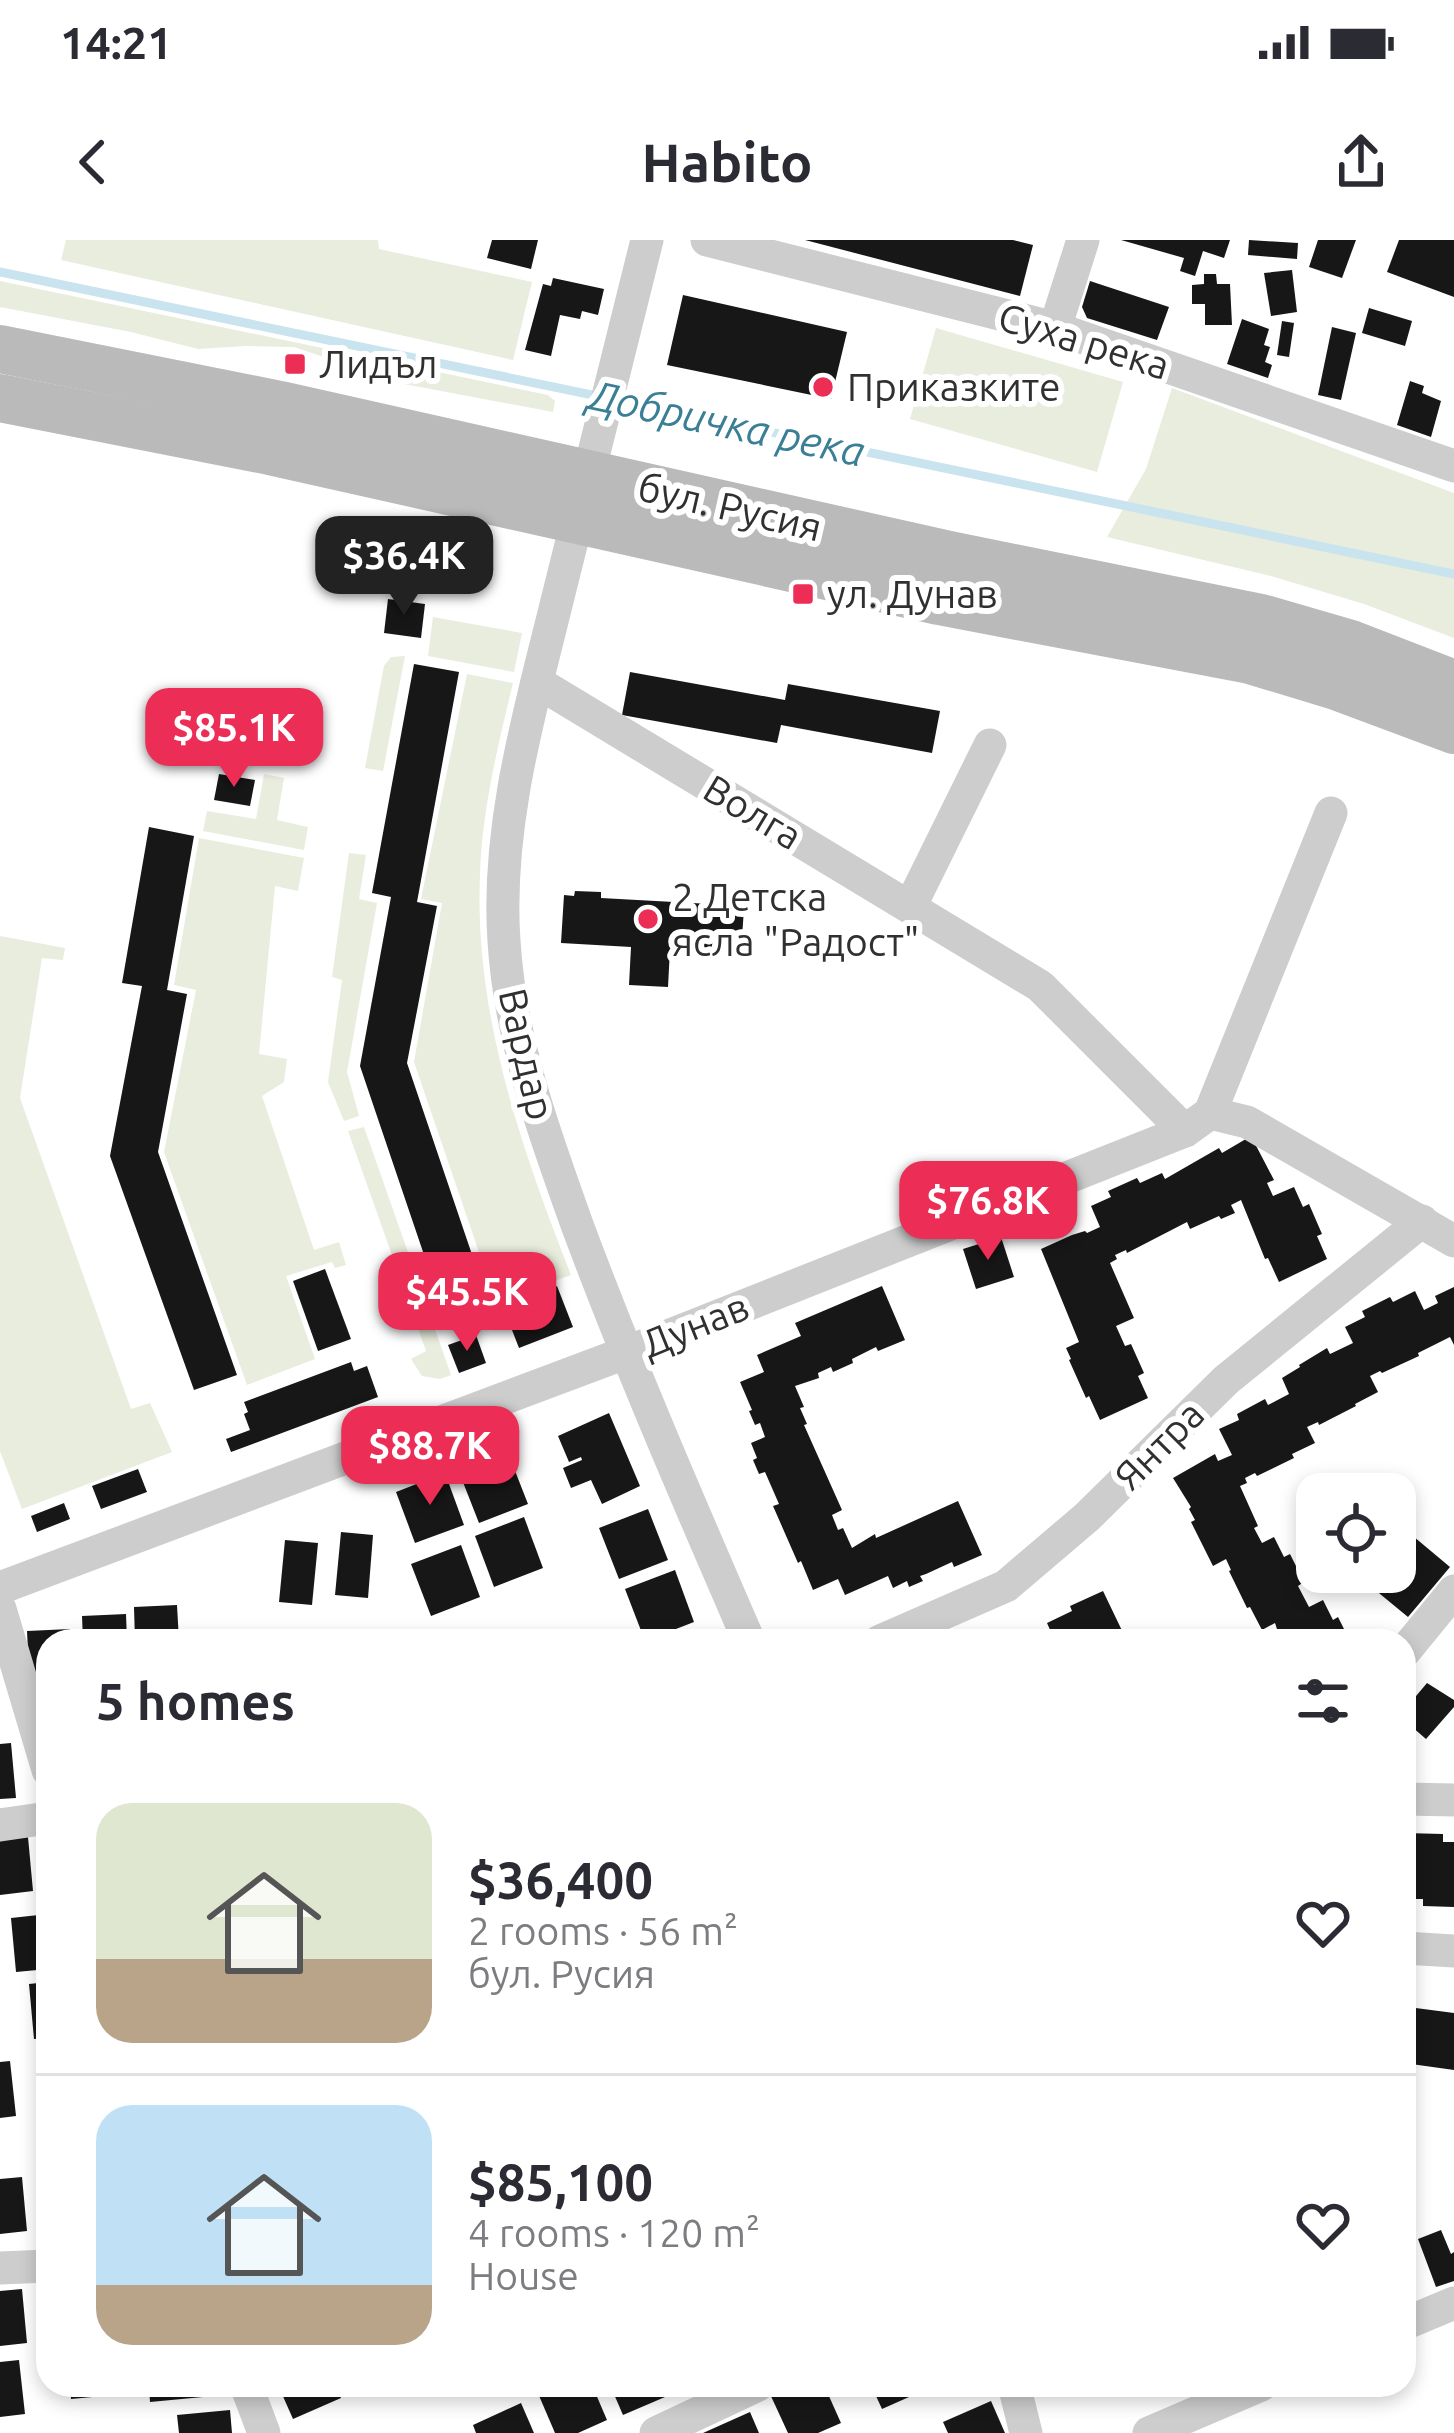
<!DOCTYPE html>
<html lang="en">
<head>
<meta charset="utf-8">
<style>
	body { margin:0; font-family:Ubuntu,sans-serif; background:#f7f7f7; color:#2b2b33; height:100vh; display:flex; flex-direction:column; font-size:45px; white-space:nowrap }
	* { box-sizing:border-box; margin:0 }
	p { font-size:39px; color:#7c7c81 }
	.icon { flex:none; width:66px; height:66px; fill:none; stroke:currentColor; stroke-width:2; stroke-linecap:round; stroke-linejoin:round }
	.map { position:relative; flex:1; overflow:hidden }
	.details { position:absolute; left:36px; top:1389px; width:1380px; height:768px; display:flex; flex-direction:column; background:#fff; border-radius:36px; box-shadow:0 6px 18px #0003 }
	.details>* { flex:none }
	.tools { position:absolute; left:1296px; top:1233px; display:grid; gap:24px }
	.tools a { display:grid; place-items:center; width:120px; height:120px; border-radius:24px; background:#fff; box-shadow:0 6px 18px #0003; font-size:60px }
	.price { position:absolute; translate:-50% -102px; padding:0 27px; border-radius:24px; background:#ec2d55; color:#fff; font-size:39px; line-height:78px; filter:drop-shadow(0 3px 6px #0008) }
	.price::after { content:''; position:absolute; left:50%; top:72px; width:36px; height:27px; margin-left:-18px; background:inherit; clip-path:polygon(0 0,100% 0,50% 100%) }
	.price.current { background:#222; color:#fff }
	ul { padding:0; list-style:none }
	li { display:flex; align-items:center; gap:36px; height:300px; padding:0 60px }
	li+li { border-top:3px solid #e1e1e2 }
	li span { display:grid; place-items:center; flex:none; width:336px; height:240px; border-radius:36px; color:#555 }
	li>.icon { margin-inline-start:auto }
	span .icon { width:144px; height:144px; fill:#fffc; stroke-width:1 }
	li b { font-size:51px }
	h2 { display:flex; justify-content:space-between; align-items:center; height:144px; padding:0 60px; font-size:51px }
	.status { display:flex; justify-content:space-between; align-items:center; height:84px; padding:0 60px; background:#fff; direction:ltr }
	.status svg { height:33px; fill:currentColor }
	header { display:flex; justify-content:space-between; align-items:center; height:156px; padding:0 60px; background:#fff; font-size:54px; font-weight:700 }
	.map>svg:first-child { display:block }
	.green { fill:#e8edde }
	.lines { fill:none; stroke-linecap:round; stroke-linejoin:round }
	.stream { stroke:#c9e4ee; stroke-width:9 }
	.building { fill:#171717 }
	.street { stroke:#cdcdcd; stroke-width:33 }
	.secondary { stroke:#bababa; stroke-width:48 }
	.poi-dot { fill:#ec2d55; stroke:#fff; stroke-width:4.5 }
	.labels { text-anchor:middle; stroke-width:12; stroke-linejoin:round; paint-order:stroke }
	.street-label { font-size:39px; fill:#303030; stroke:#fff }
	.poi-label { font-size:39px; fill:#303030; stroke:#fff; text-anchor:start }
	.water-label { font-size:42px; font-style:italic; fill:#3a7f96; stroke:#fff }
</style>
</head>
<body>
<div class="status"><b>14:21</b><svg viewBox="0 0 49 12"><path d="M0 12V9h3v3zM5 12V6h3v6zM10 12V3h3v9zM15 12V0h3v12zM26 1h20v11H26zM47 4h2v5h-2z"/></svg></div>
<header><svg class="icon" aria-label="back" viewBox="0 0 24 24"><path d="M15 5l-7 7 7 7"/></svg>Habito<svg class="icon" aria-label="share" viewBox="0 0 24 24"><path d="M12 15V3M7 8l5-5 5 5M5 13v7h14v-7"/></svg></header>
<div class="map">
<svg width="1454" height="2193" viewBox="0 0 1454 2193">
	<rect width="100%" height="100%" fill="#fff"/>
	<g class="green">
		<path d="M 66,0 L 378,0 L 379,9 L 532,42 L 513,120 L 61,20 Z"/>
		<path d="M 0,41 L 548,155 L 555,161 L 553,172 L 404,144 L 294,107 L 246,106 L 198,109 L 131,92 L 0,67 Z"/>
		<path d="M 936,88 L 1123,142 L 1097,232 L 910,179 Z"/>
		<path d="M 1172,148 L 1454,253 L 1454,398 L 1364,364 L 1271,336 L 1107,297 L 1146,229 Z"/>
		<path d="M 433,377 L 522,393 L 514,432 L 428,416 Z"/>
		<path d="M 405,416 L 383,531 L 365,528 L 384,426 L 391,417 Z"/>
		<path d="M 467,434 L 513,443 C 498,505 482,570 480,634 C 474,774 521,907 571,1035 L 496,1062 L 414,822 L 442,663 L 421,659 Z"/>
		<path d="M 264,534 L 284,538 L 277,580 L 308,587 L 304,610 L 203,591 L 207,571 L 256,579 Z"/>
		<path d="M 199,598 L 304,618 L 298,651 L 275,646 L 259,814 L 287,819 L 284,842 L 262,856 L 314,1010 L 339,1002 L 346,1025 L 335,1028 L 332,1022 L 286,1036 L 315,1119 L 247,1145 L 164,912 L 196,750 L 174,745 Z"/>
		<path d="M 349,613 L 366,615 L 359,659 L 377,663 L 347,832 L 359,876 L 344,881 L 328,842 L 342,740 L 332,737 Z"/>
		<path d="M 0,696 L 65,708 L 63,720 L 42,718 L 20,858 L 131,1169 L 150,1163 L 172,1212 L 22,1269 L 0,1211 Z"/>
		<path d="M 364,887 L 451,1135 L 440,1139 L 422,1136 L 411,1119 L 426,1111 L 348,891 Z"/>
	</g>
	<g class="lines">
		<path class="stream" d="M 0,32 L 1454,334"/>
	</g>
	<g class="building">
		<path d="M 492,0 L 538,0 L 531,29 L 487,18 Z"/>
		<path d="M 805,0 L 1013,0 L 1033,5 L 1020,56 Z"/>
		<path d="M 1121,0 L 1230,0 L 1224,18 L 1203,11 L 1195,36 L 1180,31 L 1184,18 Z"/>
		<path d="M 1249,0 L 1298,3 L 1297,19 L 1248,15 Z"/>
		<path d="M 1318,0 L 1356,0 L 1342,38 L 1309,27 Z"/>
		<path d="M 1399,0 L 1454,0 L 1454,57 L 1387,32 Z"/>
		<path d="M 1292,30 L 1297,72 L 1271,76 L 1264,33 Z"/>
		<path d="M 1204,34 L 1216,34 L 1217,44 L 1230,44 L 1232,85 L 1205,85 L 1205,64 L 1192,64 L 1192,45 L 1204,44 Z"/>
		<path d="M 553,38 L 604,49 L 598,75 L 582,71 L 580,79 L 560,75 L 551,116 L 525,110 L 543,44 L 551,46 Z"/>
		<path d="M 1090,41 L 1169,67 L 1157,100 L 1087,78 L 1082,67 Z"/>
		<path d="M 683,55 L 847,92 L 831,159 L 667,125 Z"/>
		<path d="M 1369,68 L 1412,81 L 1405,106 L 1362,93 Z"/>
		<path d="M 1242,79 L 1269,89 L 1264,105 L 1270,107 L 1265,122 L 1272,125 L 1268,138 L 1227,124 Z"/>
		<path d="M 1282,81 L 1294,83 L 1289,117 L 1277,115 Z"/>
		<path d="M 1332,87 L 1356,93 L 1341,160 L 1318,155 Z"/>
		<path d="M 1410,141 L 1424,146 L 1422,153 L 1441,161 L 1431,197 L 1397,185 Z"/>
		<path d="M 388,359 L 425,364 L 421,398 L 384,393 Z"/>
		<path d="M 414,424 L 459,432 L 417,662 L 437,666 L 407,823 L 483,1047 L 440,1062 L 360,826 L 391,657 L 372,653 Z"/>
		<path d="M 630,432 L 785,460 L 788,444 L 940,471 L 932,513 L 781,485 L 777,503 L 622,475 Z"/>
		<path d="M 219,534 L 255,540 L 250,566 L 214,560 Z"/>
		<path d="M 149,587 L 194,596 L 167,750 L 187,754 L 158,912 L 237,1135 L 194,1150 L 110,916 L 142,746 L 122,743 Z"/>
		<path d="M 575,651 L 601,652 L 601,658 L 710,664 L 710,659 L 734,660 L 734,667 L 744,668 L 741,713 L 670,709 L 668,747 L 629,745 L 631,707 L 561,703 L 564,655 L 574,656 Z"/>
		<path d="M 1251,896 L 1274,940 L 1267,943 L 1273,956 L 1294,947 L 1303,967 L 1309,964 L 1322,994 L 1317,996 L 1327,1019 L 1279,1042 L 1268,1018 L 1265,1019 L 1241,960 L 1231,965 L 1235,973 L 1221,979 L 1219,976 L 1190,989 L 1187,982 L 1127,1013 L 1126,1010 L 1115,1015 L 1117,1019 L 1110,1023 L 1134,1078 L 1116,1086 L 1125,1106 L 1131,1104 L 1144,1133 L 1138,1136 L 1148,1158 L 1100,1180 L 1089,1156 L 1086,1158 L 1069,1120 L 1071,1119 L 1066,1108 L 1079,1102 L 1041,1009 L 1072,995 L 1085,991 L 1087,993 L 1100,987 L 1091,966 L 1111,957 L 1108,951 L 1137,938 L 1140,943 L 1162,933 L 1165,939 L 1219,908 L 1222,913 Z"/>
		<path d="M 1001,997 L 1014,1037 L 976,1049 L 963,1009 Z"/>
		<path d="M 325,1029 L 351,1099 L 318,1111 L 293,1041 Z"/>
		<path d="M 557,1046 L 573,1087 L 519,1108 L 503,1067 Z"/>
		<path d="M 882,1046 L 905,1100 L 878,1111 L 876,1107 L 852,1119 L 853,1123 L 833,1132 L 831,1127 L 818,1133 L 819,1138 L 795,1146 L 804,1167 L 800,1168 L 807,1184 L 804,1185 L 842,1270 L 832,1275 L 838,1290 L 843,1288 L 852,1308 L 875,1294 L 876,1298 L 958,1261 L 982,1315 L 954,1327 L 952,1322 L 926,1334 L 920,1336 L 923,1341 L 909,1347 L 907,1341 L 893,1348 L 888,1336 L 845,1355 L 838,1339 L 813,1350 L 801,1321 L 798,1323 L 773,1266 L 779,1264 L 765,1232 L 759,1234 L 753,1220 L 757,1218 L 751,1203 L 765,1197 L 760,1183 L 755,1185 L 749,1171 L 752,1170 L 740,1142 L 764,1132 L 757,1115 L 801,1096 L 795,1083 Z"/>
		<path d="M 1454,1047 L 1454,1105 L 1450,1097 L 1418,1113 L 1419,1116 L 1382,1133 L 1380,1131 L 1370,1136 L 1378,1152 L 1355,1164 L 1356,1166 L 1319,1185 L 1318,1182 L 1307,1187 L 1315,1203 L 1292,1214 L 1294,1218 L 1257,1236 L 1255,1233 L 1245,1238 L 1247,1243 L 1240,1246 L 1258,1286 L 1254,1288 L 1262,1303 L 1274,1297 L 1284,1317 L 1290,1314 L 1304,1342 L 1298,1346 L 1309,1367 L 1323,1360 L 1333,1380 L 1338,1377 L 1350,1401 L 1281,1401 L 1275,1383 L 1262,1390 L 1250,1367 L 1247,1368 L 1229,1331 L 1231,1330 L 1226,1319 L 1213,1326 L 1191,1282 L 1195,1280 L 1189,1269 L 1191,1267 L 1173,1238 L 1215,1214 L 1218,1221 L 1232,1215 L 1219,1189 L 1239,1180 L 1237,1174 L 1265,1159 L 1268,1165 L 1289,1154 L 1282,1138 L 1300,1127 L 1299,1125 L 1327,1108 L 1330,1114 L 1353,1103 L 1345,1087 L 1365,1077 L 1362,1071 L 1390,1057 L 1393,1062 L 1415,1051 L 1424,1070 L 1438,1063 L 1435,1056 Z"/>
		<path d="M 476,1095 L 486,1123 L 459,1133 L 448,1105 Z"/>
		<path d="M 351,1122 L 354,1131 L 367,1126 L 378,1157 L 231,1212 L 226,1199 L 250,1190 L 244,1174 L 248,1172 L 244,1162 Z"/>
		<path d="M 609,1173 L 640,1246 L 602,1264 L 591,1240 L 571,1248 L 563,1228 L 582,1220 L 581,1217 L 569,1222 L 558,1196 Z"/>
		<path d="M 508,1213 L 528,1264 L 479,1283 L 459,1232 Z"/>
		<path d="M 138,1229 L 147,1252 L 101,1269 L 92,1246 Z"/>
		<path d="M 445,1233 L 464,1285 L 415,1303 L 396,1252 Z"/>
		<path d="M 64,1263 L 70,1279 L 37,1292 L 31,1276 Z"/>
		<path d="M 648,1269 L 668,1320 L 619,1339 L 599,1288 Z"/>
		<path d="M 524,1277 L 543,1328 L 494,1347 L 475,1296 Z"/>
		<path d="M 1395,1281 L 1450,1327 L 1408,1377 L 1374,1349 L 1389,1332 L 1395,1332 Z"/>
		<path d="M 341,1292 L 373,1295 L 368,1358 L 335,1355 Z"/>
		<path d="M 285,1300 L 318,1303 L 312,1365 L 279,1362 Z"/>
		<path d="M 461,1305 L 480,1357 L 431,1376 L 411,1324 Z"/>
		<path d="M 675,1330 L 694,1382 L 645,1401 L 625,1349 Z"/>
		<path d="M 1103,1351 L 1127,1401 L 1055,1401 L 1047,1383 L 1072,1371 L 1070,1366 Z"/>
		<path d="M 177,1365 L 179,1401 L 135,1401 L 134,1367 Z"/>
		<path d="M 126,1374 L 127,1401 L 83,1401 L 82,1376 Z"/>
		<path d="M 70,1389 L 71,1401 L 48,1401 L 48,1432 L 29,1432 L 27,1391 Z"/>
		<path d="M 1427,1443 L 1454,1460 L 1454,1467 L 1426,1499 L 1404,1480 L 1404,1461 L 1406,1459 L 1411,1462 Z"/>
		<path d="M 11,1503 L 16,1558 L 0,1559 L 0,1504 Z"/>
		<path d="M 1404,1593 L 1443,1594 L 1443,1602 L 1454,1602 L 1454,1667 L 1423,1666 L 1423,1659 L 1409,1659 L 1409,1648 L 1404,1648 Z"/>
		<path d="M 28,1597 L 33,1651 L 0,1655 L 0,1600 Z"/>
		<path d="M 48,1674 L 48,1729 L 16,1732 L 11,1678 Z"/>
		<path d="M 48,1742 L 48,1798 L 34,1799 L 29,1744 Z"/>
		<path d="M 1408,1767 L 1454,1773 L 1454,1830 L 1404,1823 L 1404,1795 Z"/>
		<path d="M 10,1821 L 16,1876 L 0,1878 L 0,1822 Z"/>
		<path d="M 22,1937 L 27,1991 L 0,1994 L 0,1939 Z"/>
		<path d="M 1441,1990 L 1451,2014 L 1454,2012 L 1454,2041 L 1436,2047 L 1418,1999 Z"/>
		<path d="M 22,2049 L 27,2103 L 0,2106 L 0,2051 Z"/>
		<path d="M 19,2120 L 25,2174 L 0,2177 L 0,2122 Z"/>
		<path d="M 70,2145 L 123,2145 L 124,2154 L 71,2159 Z"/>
		<path d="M 149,2145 L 202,2145 L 203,2157 L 150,2162 Z"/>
		<path d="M 278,2145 L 336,2145 L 341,2158 L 293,2179 Z"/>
		<path d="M 551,2145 L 592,2145 L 607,2180 L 578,2193 L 555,2193 L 537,2151 Z"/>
		<path d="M 610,2145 L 668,2145 L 672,2154 L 623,2175 Z"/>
		<path d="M 791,2145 L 824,2145 L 841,2183 L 818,2193 L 788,2193 L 770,2154 Z"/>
		<path d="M 871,2145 L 936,2145 L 882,2169 Z"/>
		<path d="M 991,2161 L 1005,2193 L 948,2193 L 943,2182 Z"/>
		<path d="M 521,2163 L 534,2193 L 476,2193 L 473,2185 Z"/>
		<path d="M 230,2170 L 232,2193 L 179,2193 L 177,2175 Z"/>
		<path d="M 750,2172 L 759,2193 L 703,2193 Z"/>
	</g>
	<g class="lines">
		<g class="street">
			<path d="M 647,0 C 617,120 587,241 557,361 C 530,471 496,586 504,701 C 510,801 545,896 579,990 C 631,1129 690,1265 749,1401"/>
			<path d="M 707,0 L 1055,88 L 1454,226"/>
			<path d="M 1055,88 L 1083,0"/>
			<path d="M 537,442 L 1040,746 L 1185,891"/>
			<path d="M 910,667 L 990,505"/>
			<path d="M 1210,873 L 1247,882 L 1454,1001"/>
			<path d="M 0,1348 L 625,1113 L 1185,891 L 1210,873 L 1331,573"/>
			<path d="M 0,1369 L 48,1530"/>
			<path d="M 880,1401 L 1006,1346 L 1087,1277 L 1226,1140 L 1422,981"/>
			<path d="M 1404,1412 L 1454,1351"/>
			<path d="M 1404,1559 L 1454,1560"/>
			<path d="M 0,1585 L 48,1578"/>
			<path d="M 1404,1708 L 1454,1711"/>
			<path d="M 0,2028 L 48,2026"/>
			<path d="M 1404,2084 L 1454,2063"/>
			<path d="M 246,2145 L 264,2193"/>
			<path d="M 1014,2145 L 1026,2193"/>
			<path d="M 656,2193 L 758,2145"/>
			<path d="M 1149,2193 L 1261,2145"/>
		</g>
		<g class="secondary">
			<path d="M 0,109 L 280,165 L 949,315 L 1261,378 L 1351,404 L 1454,444"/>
			<path d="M 0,158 L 270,211 L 939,361 L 1250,420 L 1336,446 L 1454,490"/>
		</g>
	</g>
	<g class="poi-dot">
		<rect x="283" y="112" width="24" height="24" rx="6"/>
		<circle cx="823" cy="147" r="12"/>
		<rect x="791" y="342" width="24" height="24" rx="6"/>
		<circle cx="648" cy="679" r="12"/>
	</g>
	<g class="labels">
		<g class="street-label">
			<text transform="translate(1084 101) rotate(17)" y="14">Суха река</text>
			<text transform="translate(730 267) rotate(13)" y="14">бул. Русия</text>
			<text transform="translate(753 572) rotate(31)" y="14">Волга</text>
			<text transform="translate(527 814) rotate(77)" y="14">Вардар</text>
			<text transform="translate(695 1085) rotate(-22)" y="14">Дунав</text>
			<text transform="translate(1159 1205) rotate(-45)" y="14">Янтра</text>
		</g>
		<g class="poi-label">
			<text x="319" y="138">Лидъл</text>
			<text x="847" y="161">Приказките</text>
			<text x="827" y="368">ул. Дунав</text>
			<text x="672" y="671">2 Детска<tspan x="672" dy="45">ясла "Радост"</tspan></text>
		</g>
		<g class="water-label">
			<text transform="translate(727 183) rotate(12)" y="15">Добричка река</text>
		</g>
	</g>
</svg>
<div class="tools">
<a><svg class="icon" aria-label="locate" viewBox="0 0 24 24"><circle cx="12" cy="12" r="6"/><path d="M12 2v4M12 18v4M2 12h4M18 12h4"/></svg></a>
</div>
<b class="price current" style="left:404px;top:378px">$36.4K</b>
<b class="price" style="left:234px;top:550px">$85.1K</b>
<b class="price" style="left:988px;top:1023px">$76.8K</b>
<b class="price" style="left:467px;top:1114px">$45.5K</b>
<b class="price" style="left:430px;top:1268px">$88.7K</b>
<section class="details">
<h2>5 homes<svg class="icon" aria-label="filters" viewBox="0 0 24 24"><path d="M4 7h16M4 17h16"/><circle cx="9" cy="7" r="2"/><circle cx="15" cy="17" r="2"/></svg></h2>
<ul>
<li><span style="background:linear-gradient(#dfe7d0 65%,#b9a48a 0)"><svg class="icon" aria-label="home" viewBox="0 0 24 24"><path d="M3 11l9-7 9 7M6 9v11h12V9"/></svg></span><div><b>$36,400</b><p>2 rooms · 56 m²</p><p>бул. Русия</p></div><svg class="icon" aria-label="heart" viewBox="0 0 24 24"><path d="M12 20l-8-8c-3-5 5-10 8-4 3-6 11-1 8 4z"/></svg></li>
<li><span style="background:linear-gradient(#bfe0f5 75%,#b9a48a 0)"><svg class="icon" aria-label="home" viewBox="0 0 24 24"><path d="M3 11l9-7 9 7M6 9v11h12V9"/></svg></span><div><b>$85,100</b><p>4 rooms · 120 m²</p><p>House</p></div><svg class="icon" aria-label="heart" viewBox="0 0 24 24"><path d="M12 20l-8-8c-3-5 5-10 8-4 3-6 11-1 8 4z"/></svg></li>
</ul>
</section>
</div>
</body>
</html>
